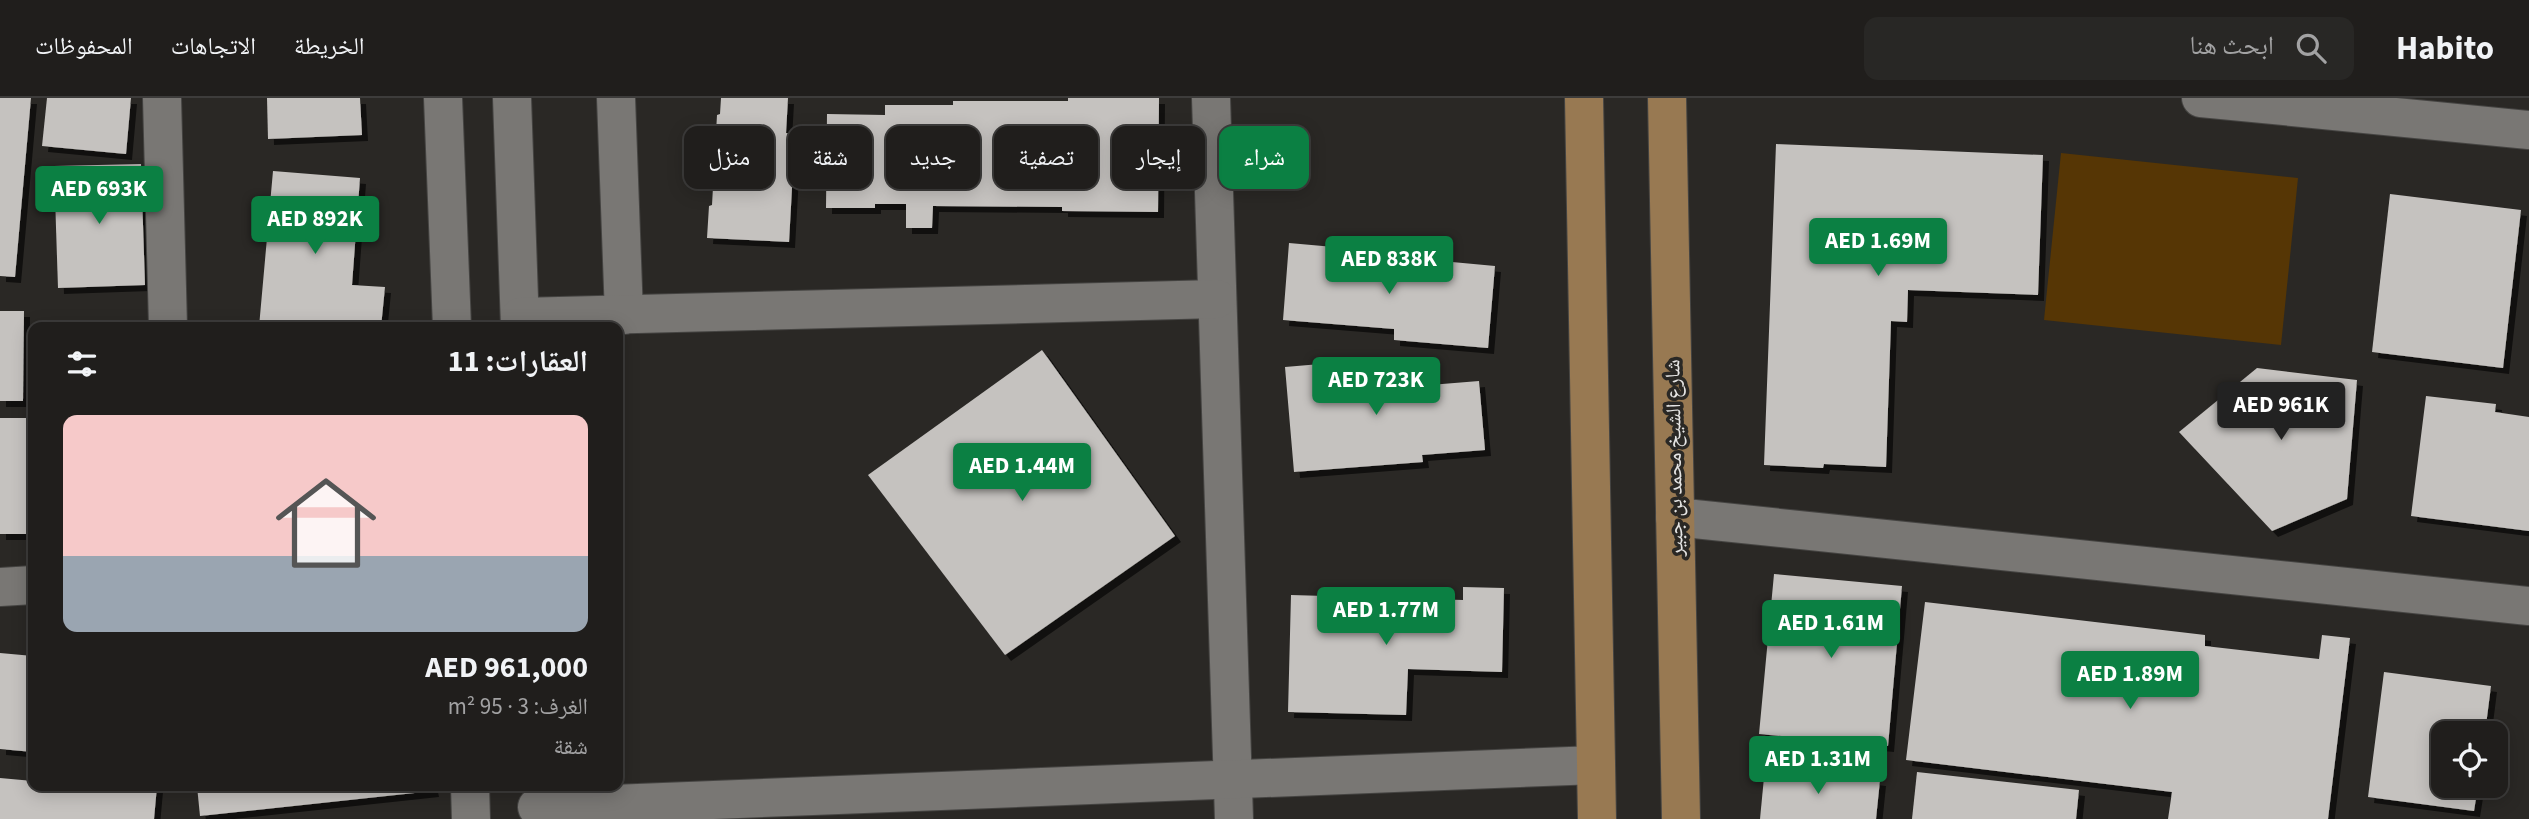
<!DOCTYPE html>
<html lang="ar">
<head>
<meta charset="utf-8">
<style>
	body { margin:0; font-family:"Source Sans 3","Noto Naskh Arabic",sans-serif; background:#282725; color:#f1f3f6; direction:rtl; height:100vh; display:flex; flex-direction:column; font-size:26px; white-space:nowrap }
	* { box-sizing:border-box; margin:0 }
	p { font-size:23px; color:#a2a2a3 }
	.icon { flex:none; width:38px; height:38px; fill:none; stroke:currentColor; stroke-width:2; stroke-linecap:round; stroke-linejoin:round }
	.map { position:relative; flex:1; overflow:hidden; direction:ltr }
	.panel { position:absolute; left:28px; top:224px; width:595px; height:469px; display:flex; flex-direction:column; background:#201e1c; border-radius:14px; box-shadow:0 4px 18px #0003,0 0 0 2px #3d3c3b; direction:rtl }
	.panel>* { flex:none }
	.banner { position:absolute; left:644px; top:28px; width:665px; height:63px; direction:rtl; display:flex; gap:14px }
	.buttons { position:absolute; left:2431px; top:623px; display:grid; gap:14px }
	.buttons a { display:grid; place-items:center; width:77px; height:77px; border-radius:14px; background:#201e1c; box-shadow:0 4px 18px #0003,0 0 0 2px #3d3c3b; font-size:35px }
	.price { position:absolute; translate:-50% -60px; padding:0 16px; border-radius:7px; background:#0b8043; color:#fff; font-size:23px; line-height:46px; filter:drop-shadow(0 2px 4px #0008) }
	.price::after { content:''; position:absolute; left:50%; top:42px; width:21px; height:16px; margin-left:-10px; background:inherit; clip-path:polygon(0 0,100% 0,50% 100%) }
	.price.active { background:#222; color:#fff }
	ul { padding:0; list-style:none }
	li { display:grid; align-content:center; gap:14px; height:371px; padding:0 35px }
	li+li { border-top:2px solid #3d3c3b }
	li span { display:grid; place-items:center; height:217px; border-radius:14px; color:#555 }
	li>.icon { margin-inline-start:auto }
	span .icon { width:126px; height:126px; fill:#fffc; stroke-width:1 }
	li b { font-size:30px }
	h2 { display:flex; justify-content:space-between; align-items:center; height:84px; padding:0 35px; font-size:30px }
	.chip { padding:0 24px; border-radius:14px; background:#201e1c; box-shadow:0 4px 18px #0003,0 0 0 2px #3d3c3b; font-size:24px; line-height:63px }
	.chip.active { background:#0b8043; color:#fff }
	header { display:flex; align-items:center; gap:42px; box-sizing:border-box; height:98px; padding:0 35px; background:#201e1c; border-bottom:2px solid #3d3c3b }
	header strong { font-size:33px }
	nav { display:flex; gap:38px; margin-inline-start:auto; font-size:24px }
	.search { width:490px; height:63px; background:#282725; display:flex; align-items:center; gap:18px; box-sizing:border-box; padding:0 24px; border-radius:14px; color:#a2a2a3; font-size:26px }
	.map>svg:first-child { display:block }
	.green { fill:#563605 }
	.building { fill:#c5c2bf; filter:url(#shadow) }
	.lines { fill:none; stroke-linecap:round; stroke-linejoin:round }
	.minor-casing { stroke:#454442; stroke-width:40 }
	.major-casing { stroke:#454442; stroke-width:40 }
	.minor { stroke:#797774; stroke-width:38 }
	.major { stroke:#987952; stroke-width:38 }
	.labels { text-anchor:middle; stroke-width:7; stroke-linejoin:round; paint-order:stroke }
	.street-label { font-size:21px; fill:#e6e5e4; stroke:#2a2825 }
</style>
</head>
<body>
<header>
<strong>Habito</strong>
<div class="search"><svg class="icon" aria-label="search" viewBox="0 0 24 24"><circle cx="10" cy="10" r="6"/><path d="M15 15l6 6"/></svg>ابحث هنا</div>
<nav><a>الخريطة</a><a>الاتجاهات</a><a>المحفوظات</a></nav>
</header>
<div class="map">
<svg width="2529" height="721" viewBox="0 0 2529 721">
	<defs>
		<filter id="shadow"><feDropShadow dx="6" dy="6" stdDeviation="0" flood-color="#0009"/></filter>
	</defs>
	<rect width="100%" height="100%" fill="#2a2825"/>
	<path class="green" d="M 2061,55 L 2298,80 L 2281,247 L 2044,222 Z"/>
	<g class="building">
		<path d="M 0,0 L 31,0 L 15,179 L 0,178 Z"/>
		<path d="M 47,0 L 131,0 L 126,56 L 42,48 Z"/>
		<path d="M 267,0 L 360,0 L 362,37 L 268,41 Z"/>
		<path d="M 721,0 L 788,0 L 786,35 L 795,36 L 789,144 L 707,140 L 709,108 L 712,107 L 717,17 L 720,16 Z"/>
		<path d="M 1068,0 L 1159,0 L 1158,114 L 1062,113 L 1062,109 L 933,108 L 932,130 L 906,130 L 906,106 L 875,106 L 875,110 L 826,110 L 827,16 L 885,17 L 885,7 L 953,7 L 953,3 L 1068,3 Z"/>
		<path d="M 1776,46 L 2043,57 L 2038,197 L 1908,192 L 1907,224 L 1891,223 L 1886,369 L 1824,366 L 1823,370 L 1764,367 Z"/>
		<path d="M 141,66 L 145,187 L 58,190 L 54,68 Z"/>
		<path d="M 273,73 L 360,80 L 352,187 L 385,189 L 381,229 L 259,229 Z"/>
		<path d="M 2390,96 L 2521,112 L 2503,270 L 2372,254 Z"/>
		<path d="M 1289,145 L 1390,154 L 1389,175 L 1450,181 L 1452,164 L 1495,168 L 1488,250 L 1394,242 L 1394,231 L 1283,222 Z"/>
		<path d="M 0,213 L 24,213 L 23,303 L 0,303 Z"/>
		<path d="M 1042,252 L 1175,438 L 1005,557 L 868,377 Z"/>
		<path d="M 1391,260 L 1393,290 L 1479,283 L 1485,352 L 1422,357 L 1423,364 L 1294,374 L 1285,269 Z"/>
		<path d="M 2257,270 L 2357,282 L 2347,401 L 2272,433 L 2179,334 Z"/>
		<path d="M 2426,298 L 2496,306 L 2495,314 L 2529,319 L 2529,433 L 2411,418 Z"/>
		<rect x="0" y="320" width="33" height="116"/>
		<path d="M 1774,476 L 1902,488 L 1888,648 L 1759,636 Z"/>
		<path d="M 1463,489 L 1504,490 L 1502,574 L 1408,571 L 1406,617 L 1288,614 L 1291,497 L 1463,502 Z"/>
		<path d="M 1925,504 L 2205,537 L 2205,548 L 2319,561 L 2322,537 L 2350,540 L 2328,721 L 2168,721 L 2172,694 L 1906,662 Z"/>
		<path d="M 0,555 L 33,558 L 33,654 L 0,651 Z"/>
		<path d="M 2384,574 L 2491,588 L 2485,635 L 2443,635 L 2443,688 L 2478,688 L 2474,713 L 2368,699 Z"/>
		<path d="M 1765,669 L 1880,682 L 1876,721 L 1760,721 Z"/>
		<path d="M 1917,674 L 2079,692 L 2076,721 L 1912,721 Z"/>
		<path d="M 0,680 L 33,683 L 33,688 L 157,688 L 154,721 L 0,721 Z"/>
		<path d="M 197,688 L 432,688 L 433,693 L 200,718 Z"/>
	</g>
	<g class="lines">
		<defs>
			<g id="minor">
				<path d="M 162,0 L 168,229"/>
				<path d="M 443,0 L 452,229"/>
				<path d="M 512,0 L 520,229"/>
				<path d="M 616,0 L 624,217"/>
				<path d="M 1211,0 L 1234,721"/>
				<path d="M 2201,0 L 2529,32"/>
				<path d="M 520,219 L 1217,201"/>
				<path d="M 1675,419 L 2529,508"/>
				<path d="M 0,489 L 33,487"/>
				<path d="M 470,688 L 471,721"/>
				<path d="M 537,709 L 1596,667"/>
			</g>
			<g id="major">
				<path d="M 1584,0 L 1597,721"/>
				<path d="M 1667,0 L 1681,721"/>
			</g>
		</defs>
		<use href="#minor" class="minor-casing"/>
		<use href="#major" class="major-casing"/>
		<use href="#minor" class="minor"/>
		<use href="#major" class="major"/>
	</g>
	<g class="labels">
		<g class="street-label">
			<text transform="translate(1674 360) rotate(-91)" y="7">شارع الشيخ محمد بن جبير</text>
		</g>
	</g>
</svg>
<div class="buttons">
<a><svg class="icon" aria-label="locate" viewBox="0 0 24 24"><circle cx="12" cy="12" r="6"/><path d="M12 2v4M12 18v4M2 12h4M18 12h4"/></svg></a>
</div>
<b class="price" style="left:99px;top:128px">AED 693K</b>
<b class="price" style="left:315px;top:158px">AED 892K</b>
<b class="price" style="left:1878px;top:180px">AED 1.69M</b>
<b class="price" style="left:1389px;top:198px">AED 838K</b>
<b class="price" style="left:1376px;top:319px">AED 723K</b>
<b class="price active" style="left:2281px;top:344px">AED 961K</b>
<b class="price" style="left:1022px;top:405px">AED 1.44M</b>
<b class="price" style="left:1386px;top:549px">AED 1.77M</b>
<b class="price" style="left:1831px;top:562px">AED 1.61M</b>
<b class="price" style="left:2130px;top:613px">AED 1.89M</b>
<b class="price" style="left:1818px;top:698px">AED 1.31M</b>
<div class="banner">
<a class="chip active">شراء</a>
<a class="chip">إيجار</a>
<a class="chip">تصفية</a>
<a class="chip">جديد</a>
<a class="chip">شقة</a>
<a class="chip">منزل</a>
</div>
<section class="panel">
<h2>العقارات: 11<svg class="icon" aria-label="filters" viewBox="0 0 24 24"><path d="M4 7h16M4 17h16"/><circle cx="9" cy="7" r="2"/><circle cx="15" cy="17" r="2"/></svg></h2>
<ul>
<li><span style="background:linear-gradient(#f6c9c9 65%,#9aa5b1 0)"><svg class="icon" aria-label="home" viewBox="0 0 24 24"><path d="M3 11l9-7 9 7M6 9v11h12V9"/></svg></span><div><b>AED 961,000</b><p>الغرف: 3 · 95 m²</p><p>شقة</p></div></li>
</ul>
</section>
</div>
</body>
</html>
